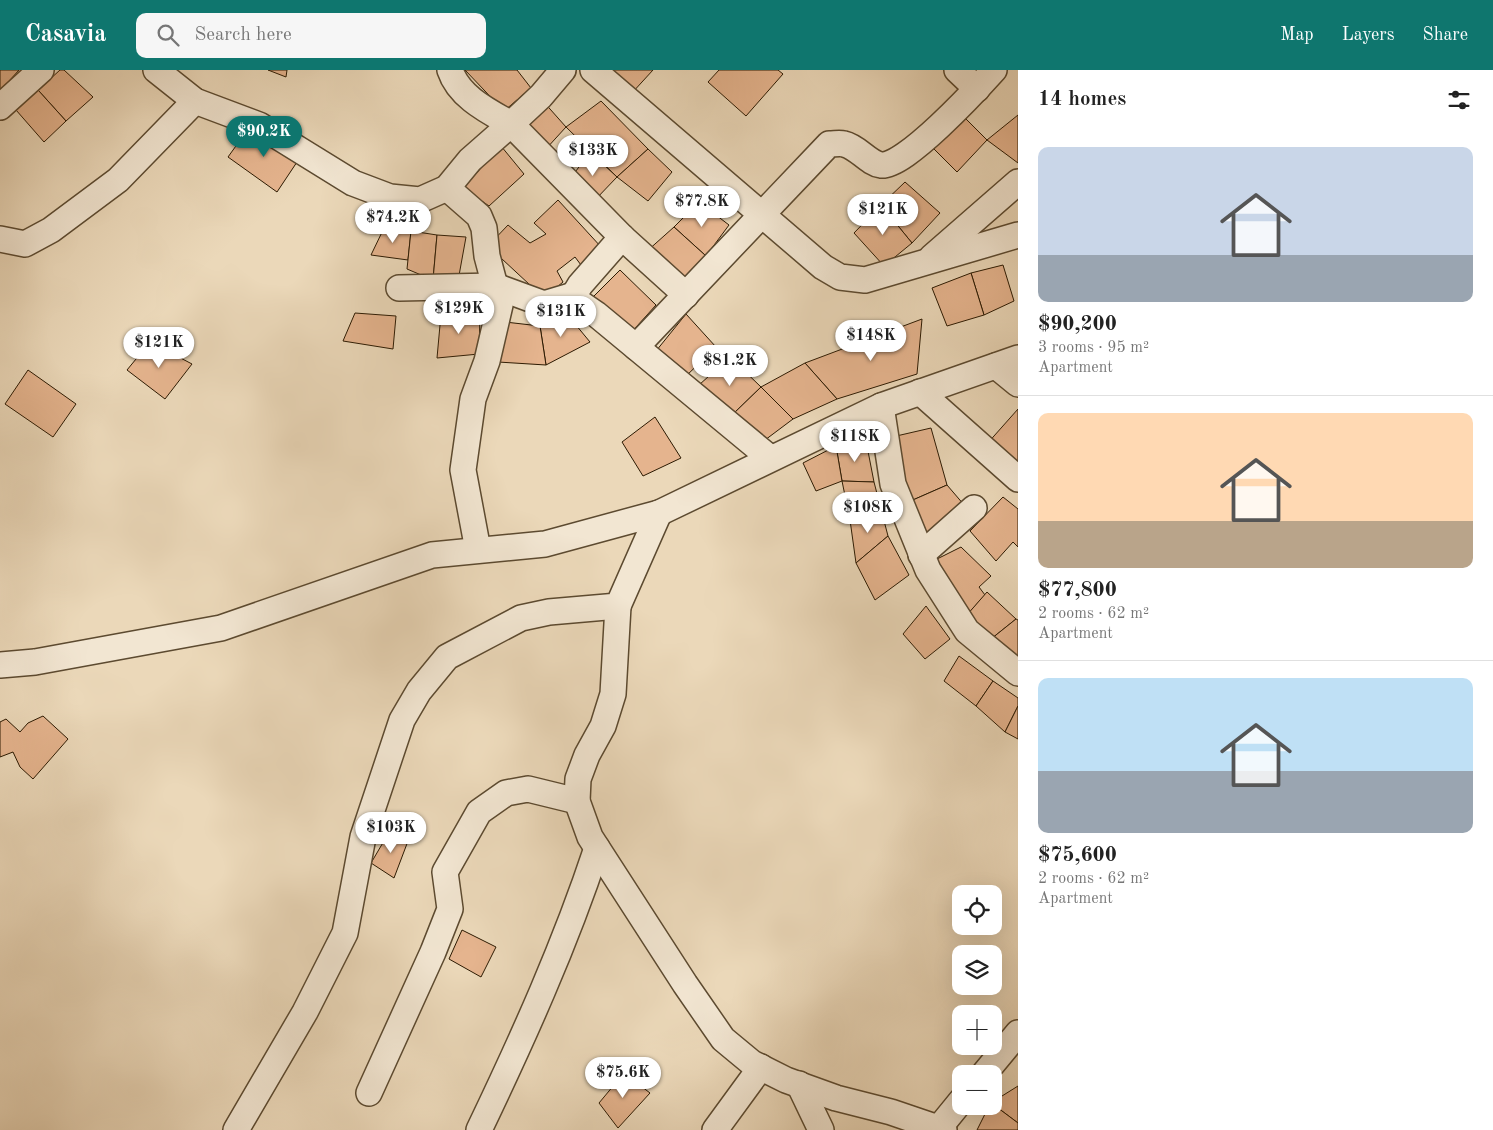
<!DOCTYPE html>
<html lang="en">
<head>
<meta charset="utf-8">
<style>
	body { margin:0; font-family:"Old Standard TT",serif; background:#f6f6f6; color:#222; height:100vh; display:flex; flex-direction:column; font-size:19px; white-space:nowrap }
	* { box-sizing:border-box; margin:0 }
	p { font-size:16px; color:#767676 }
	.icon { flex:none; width:28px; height:28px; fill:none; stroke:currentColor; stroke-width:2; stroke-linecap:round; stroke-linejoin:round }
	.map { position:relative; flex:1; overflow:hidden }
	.sheet { display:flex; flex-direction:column; background:#fff; width:475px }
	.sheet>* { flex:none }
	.buttons { position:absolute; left:952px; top:815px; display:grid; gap:10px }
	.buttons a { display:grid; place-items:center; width:50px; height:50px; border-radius:10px; background:#fff; box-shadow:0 5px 20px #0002; font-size:25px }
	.price { position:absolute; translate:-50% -42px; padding:0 11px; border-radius:18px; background:#fff; color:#222; font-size:16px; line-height:32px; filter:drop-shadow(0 1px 2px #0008) }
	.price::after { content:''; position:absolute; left:50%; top:30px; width:15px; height:11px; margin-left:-8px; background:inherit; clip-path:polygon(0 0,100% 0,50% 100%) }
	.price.active { background:#0f766e; color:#fff }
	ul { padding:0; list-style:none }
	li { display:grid; align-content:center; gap:10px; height:265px; padding:0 20px }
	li+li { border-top:1px solid #e0e0e0 }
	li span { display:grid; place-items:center; height:155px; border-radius:10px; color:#555 }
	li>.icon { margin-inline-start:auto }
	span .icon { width:90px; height:90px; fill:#fffc; stroke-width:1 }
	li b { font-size:21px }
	h2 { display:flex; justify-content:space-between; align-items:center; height:60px; padding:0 20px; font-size:21px }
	header { display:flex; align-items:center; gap:30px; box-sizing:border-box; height:70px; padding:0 25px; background:#0f766e; color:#fff }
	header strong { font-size:24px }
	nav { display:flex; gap:28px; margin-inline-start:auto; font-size:18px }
	.search { width:350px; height:45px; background:#f6f6f6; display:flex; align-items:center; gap:12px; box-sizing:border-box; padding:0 18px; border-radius:10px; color:#767676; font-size:19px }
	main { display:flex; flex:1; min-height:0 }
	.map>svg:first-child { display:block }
	.building { fill:#e5b48e; stroke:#2c1a02 }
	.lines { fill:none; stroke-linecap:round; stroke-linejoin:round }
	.street-casing { stroke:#5c4a30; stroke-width:28 }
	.street { stroke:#f2e6d2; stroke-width:25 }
</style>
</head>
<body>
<header>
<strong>Casavia</strong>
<div class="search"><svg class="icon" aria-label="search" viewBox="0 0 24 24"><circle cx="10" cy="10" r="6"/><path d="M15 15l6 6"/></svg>Search here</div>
<nav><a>Map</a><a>Layers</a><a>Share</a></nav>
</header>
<main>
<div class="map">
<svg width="1018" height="1060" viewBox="0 0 1018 1060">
	<rect width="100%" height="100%" fill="#ebd8b9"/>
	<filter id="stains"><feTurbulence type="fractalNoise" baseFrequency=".004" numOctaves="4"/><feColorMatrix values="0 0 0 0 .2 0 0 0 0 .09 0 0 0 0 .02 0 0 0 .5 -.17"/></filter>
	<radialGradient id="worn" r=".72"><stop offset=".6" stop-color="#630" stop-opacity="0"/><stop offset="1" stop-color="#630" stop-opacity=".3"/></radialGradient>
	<g class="building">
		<path d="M 0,0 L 19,0 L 0,21 Z"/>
		<path d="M 60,0 L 64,0 L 93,27 L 66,51 L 38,20 Z"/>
		<path d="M 268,0 L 287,0 L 286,7 Z"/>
		<path d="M 465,0 L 517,0 L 531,18 L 504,41 Z"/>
		<path d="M 607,0 L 653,0 L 631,24 Z"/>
		<path d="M 719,0 L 778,0 L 783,4 L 746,46 L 708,12 Z"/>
		<path d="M 38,20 L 66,51 L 44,72 L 16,40 Z"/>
		<path d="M 542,30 L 566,57 L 545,80 L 520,52 Z"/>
		<path d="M 601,31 L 648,79 L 617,107 L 566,57 Z"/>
		<path d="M 961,44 L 987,70 L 957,102 L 930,75 Z"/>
		<path d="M 1018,45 L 1018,93 L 987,70 Z"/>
		<path d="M 251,55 L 299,89 L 277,122 L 228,87 Z"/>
		<path d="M 501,76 L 524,104 L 489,136 L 463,118 Z"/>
		<path d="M 648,79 L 672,102 L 648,131 L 617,107 Z"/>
		<path d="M 590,82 L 617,107 L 594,131 L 570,109 Z"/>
		<path d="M 905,112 L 940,143 L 912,173 L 881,135 Z"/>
		<path d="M 558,130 L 602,178 L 584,199 L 575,187 L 557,201 L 563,212 L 544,228 L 488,176 L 508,155 L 530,173 L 546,164 L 534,153 Z"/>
		<path d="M 699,132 L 729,155 L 706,186 L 674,157 Z"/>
		<path d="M 881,135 L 912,173 L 884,196 L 854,163 Z"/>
		<path d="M 674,157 L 706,186 L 680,212 L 646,182 Z"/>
		<path d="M 384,158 L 411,161 L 408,190 L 371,185 Z"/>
		<path d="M 411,161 L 437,165 L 433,210 L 407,199 Z"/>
		<path d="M 437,165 L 466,167 L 458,211 L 433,210 Z"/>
		<path d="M 1003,195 L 1014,231 L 984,245 L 971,203 Z"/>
		<path d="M 620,200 L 656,235 L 629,265 L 593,227 Z"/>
		<path d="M 971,203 L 984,245 L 947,256 L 932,218 Z"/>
		<path d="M 355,243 L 396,246 L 393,279 L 343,271 Z"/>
		<path d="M 566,243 L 590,272 L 546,295 L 540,256 Z"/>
		<path d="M 441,244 L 480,244 L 479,284 L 437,288 Z"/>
		<path d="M 686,244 L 716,277 L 683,309 L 656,281 Z"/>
		<path d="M 922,249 L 917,304 L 837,329 L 805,293 Z"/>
		<path d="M 505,252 L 540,256 L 546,295 L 498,292 Z"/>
		<path d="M 150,272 L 192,294 L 165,329 L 127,300 Z"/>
		<path d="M 730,287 L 761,317 L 730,347 L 699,315 Z"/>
		<path d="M 805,293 L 837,329 L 793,349 L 761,317 Z"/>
		<path d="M 28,300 L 76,334 L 53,367 L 5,334 Z"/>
		<path d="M 761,317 L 793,349 L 761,373 L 730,347 Z"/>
		<path d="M 1018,339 L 1018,399 L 986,375 Z"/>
		<path d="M 655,347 L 681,388 L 643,406 L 622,372 Z"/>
		<path d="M 931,358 L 947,415 L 906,433 L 892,367 Z"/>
		<path d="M 866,371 L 874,412 L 842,411 L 836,376 Z"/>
		<path d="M 836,376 L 842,411 L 816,421 L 803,393 Z"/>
		<path d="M 842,411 L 874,412 L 882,443 L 850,450 Z"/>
		<path d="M 947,415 L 965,436 L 920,468 L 906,433 Z"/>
		<path d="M 1003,427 L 1018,439 L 1018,477 L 1013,472 L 996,491 L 970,461 Z"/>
		<path d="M 882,443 L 888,466 L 856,493 L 850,450 Z"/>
		<path d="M 888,466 L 909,505 L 875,530 L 856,493 Z"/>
		<path d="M 961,477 L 991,506 L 979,517 L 985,525 L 966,546 L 933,491 Z"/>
		<path d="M 987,522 L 1016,549 L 991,569 L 966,546 Z"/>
		<path d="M 926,536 L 950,569 L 925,589 L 903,564 Z"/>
		<path d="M 1016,549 L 1018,550 L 1018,590 L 991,569 Z"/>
		<path d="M 959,586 L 993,611 L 976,636 L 944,611 Z"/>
		<path d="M 993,611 L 1018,628 L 1018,636 L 1005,662 L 976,636 Z"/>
		<path d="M 1018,636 L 1018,669 L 1005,662 Z"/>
		<path d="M 43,646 L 68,669 L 33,709 L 20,697 L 13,682 L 0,687 L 0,652 L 6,649 L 20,662 L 28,653 Z"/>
		<path d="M 391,759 L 408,771 L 394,808 L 371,793 Z"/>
		<path d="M 462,860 L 496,877 L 481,907 L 449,889 Z"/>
		<path d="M 624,1003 L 650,1023 L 618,1058 L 599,1033 Z"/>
		<path d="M 1018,1016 L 1018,1053 L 994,1035 L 994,1031 Z"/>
		<path d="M 994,1035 L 1018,1053 L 1018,1060 L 977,1060 L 989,1036 Z"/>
	</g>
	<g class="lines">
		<defs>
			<g id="street">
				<path d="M 156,0 L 195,31 L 259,55 L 353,113 L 390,127 L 420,130 L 447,118 L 470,90 L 511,54 C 488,41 459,27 450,0"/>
				<path d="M 563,0 L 541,26 L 511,54 L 622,167 L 686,225"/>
				<path d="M 593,0 L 823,197 L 840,207 L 865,210 L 1018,165"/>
				<path d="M 957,0 L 977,19"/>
				<path d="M 0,37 L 41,0"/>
				<path d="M 447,118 L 479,146 L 484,158 L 487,186 L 500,235 L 487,291 L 473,329 L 463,400 L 478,480"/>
				<path d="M 622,167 L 580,215 L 574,225 L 580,233 L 596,244 L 770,388"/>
				<path d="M 0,169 L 25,174 L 51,160 L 118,110 L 195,31"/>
				<path d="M 932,187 L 1018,112"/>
				<path d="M 399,218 L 495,216 L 544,234 L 574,225"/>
				<path d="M 636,277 L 829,74 C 834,74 840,73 844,74 C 858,77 868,93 881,95 C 904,98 976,20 994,0"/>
				<path d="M 996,296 L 1018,314"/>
				<path d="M 920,322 L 1018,409"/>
				<path d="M 881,336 L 893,414 L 928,500 L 967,561 L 1018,603"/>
				<path d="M 921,485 L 974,438"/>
				<path d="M 618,536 L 613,624 L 603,656 L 587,685 L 578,709 L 577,731 L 590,767 L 685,914 L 723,969 L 752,993 L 786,1010 L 836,1028 L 891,1042 L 944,1060"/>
				<path d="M 0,595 L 35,592 L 221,558 L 432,485 L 545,474 L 659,443 L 881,336 L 1018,288"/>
				<path d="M 984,1004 L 1018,963"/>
				<path d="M 799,1014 L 821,1060"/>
				<path d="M 369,1023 L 433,882 L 450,839 L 445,802 L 479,742 L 506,723 L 528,719 L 577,731"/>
				<path d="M 939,1058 L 961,1031"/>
				<path d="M 236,1060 L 305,942 L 345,863 L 363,767 L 402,650 L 419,621 L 447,587 L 521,548 L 549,542 L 618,536 L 659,443"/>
				<path d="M 479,1060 C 523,968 565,875 597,778"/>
				<path d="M 715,1060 L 761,997"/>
			</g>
		</defs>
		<use href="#street" class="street-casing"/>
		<use href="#street" class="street"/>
	</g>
	<rect width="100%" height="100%" filter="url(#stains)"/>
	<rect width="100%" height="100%" fill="url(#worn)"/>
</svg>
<div class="buttons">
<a><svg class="icon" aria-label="locate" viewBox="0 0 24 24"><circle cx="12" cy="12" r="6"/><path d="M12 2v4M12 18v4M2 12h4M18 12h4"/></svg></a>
<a><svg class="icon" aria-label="layers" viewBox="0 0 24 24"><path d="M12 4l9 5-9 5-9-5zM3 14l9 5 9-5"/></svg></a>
<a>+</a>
<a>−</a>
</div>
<b class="price active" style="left:264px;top:88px">$90.2K</b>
<b class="price" style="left:593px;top:107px">$133K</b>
<b class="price" style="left:702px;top:158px">$77.8K</b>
<b class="price" style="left:883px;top:166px">$121K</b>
<b class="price" style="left:393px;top:174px">$74.2K</b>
<b class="price" style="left:459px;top:265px">$129K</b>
<b class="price" style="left:561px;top:268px">$131K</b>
<b class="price" style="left:871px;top:292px">$148K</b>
<b class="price" style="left:159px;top:299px">$121K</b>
<b class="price" style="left:730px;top:317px">$81.2K</b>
<b class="price" style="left:855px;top:393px">$118K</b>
<b class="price" style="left:868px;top:464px">$108K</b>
<b class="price" style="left:391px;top:784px">$103K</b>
<b class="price" style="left:623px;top:1029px">$75.6K</b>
</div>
<section class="sheet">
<h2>14 homes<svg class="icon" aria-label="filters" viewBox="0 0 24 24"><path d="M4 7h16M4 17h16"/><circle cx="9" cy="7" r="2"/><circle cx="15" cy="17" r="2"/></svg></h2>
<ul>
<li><span style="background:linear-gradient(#c9d6e8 70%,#9aa5b1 0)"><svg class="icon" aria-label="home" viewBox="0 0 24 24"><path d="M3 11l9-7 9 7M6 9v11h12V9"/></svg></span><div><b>$90,200</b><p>3 rooms · 95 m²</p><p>Apartment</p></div></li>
<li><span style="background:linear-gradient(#ffd9b3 70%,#b9a48a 0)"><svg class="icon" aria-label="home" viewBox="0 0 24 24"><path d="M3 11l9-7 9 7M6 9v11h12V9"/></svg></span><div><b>$77,800</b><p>2 rooms · 62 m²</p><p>Apartment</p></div></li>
<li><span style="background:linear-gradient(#bfe0f5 60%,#9aa5b1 0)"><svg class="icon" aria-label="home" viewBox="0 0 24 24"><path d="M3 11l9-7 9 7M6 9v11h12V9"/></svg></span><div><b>$75,600</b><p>2 rooms · 62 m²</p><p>Apartment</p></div></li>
</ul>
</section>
</main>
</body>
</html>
